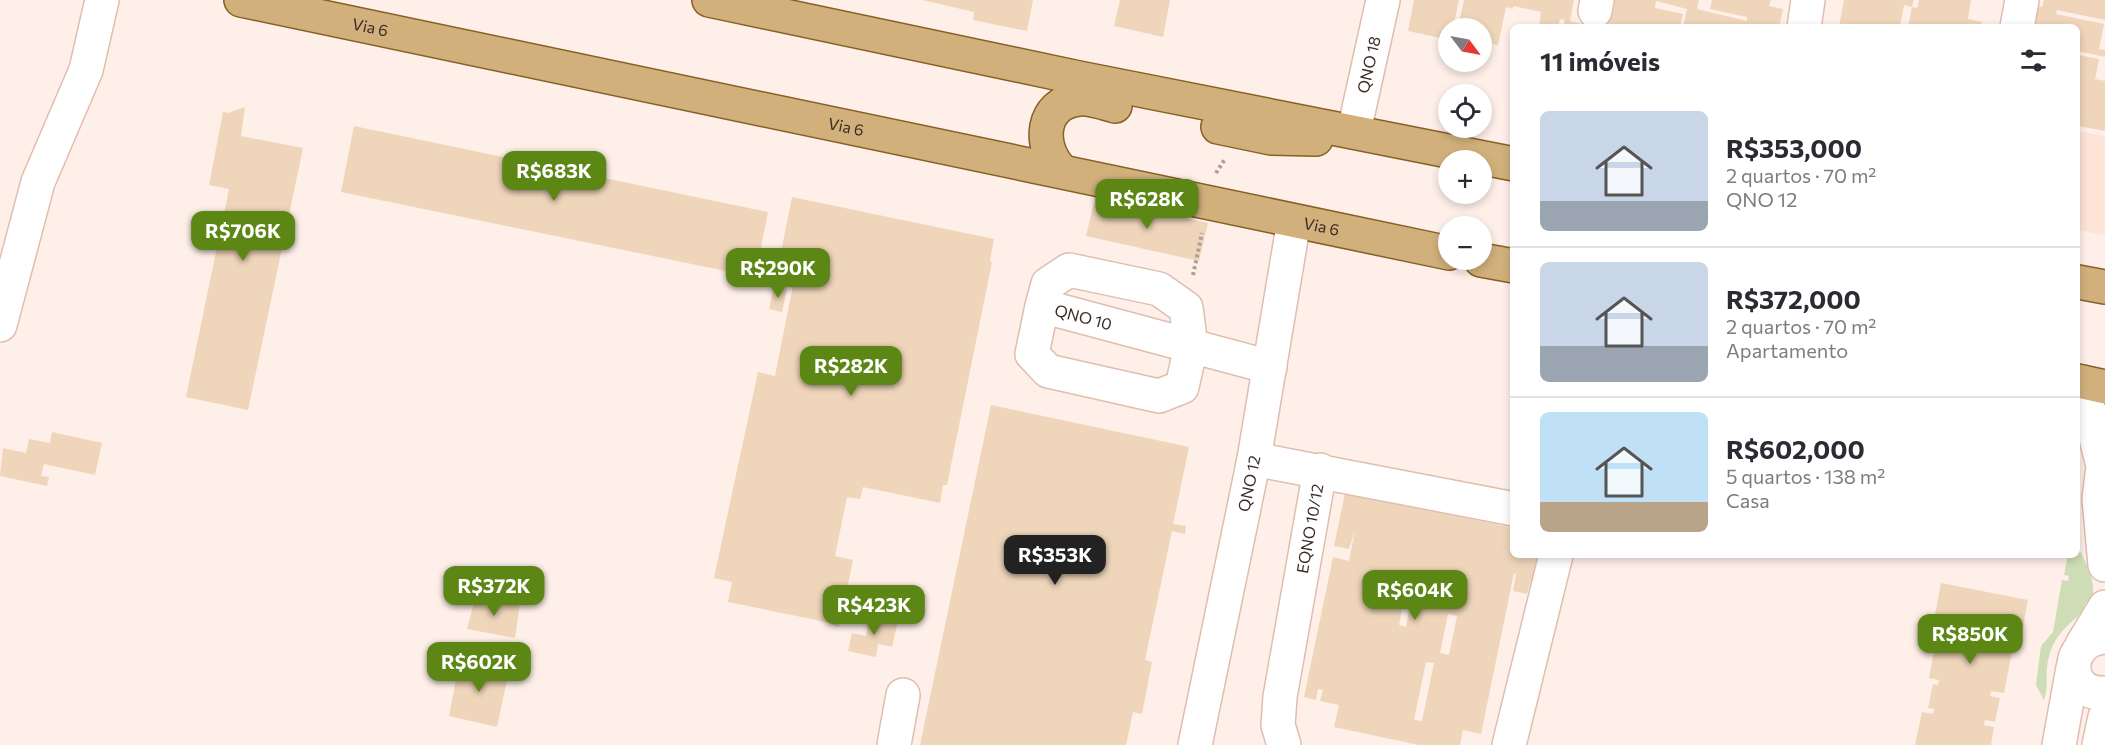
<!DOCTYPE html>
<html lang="pt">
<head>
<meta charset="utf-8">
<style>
	body { margin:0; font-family:Commissioner,sans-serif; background:#f2f2f3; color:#2b2b33; height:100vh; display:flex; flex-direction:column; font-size:22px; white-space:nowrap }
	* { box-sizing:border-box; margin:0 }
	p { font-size:20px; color:#7c7c81 }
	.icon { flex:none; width:33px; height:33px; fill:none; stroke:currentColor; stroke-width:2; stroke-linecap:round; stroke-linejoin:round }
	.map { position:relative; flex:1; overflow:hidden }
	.details { position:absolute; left:1510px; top:24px; width:570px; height:534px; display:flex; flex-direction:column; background:#fff; border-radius:9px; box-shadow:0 3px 9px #0003 }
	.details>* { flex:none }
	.needle { width:39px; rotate:122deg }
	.tools { position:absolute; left:1438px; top:18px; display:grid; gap:12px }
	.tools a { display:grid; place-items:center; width:54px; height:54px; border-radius:50%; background:#fff; box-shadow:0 3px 9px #0003; font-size:30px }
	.price { position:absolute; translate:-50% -51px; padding:0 14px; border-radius:12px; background:#5d8714; color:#fff; font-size:20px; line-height:39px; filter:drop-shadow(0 2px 3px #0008) }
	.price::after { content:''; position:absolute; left:50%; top:36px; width:18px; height:14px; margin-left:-9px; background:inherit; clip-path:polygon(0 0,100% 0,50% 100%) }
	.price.current { background:#222; color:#fff }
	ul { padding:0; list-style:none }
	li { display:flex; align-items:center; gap:18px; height:150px; padding:0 30px }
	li+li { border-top:2px solid #e1e1e2 }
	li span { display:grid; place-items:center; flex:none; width:168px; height:120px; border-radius:9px; color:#555 }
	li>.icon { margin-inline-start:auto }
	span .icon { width:72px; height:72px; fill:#fffc; stroke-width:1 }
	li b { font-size:26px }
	h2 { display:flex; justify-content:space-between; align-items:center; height:72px; padding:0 30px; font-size:26px }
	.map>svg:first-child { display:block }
	.built { fill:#fee3d7 }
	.green { fill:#ceddb6 }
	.building { fill:#efd5ba; fill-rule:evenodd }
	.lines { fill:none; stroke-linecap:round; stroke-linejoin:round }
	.minor-casing { stroke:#e1bdae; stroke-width:36 }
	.major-casing { stroke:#885f25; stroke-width:36 }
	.path { stroke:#ad9e98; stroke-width:4; stroke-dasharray:3 3; stroke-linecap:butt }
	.minor { stroke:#fff; stroke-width:33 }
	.major { stroke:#d1b07c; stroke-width:33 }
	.labels { text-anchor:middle; stroke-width:5; stroke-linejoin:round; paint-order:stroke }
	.street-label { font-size:16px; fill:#3a2c26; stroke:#feefe8 }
</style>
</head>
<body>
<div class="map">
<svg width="2105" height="745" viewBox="0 0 2105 745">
	<rect width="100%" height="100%" fill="#feefe8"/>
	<path class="built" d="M 2078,131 L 2105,136 L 2105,235 L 2078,230 Z"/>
	<path class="green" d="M 2078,547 C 2087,565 2098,583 2091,604 L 2087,602 L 2084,606 L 2088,608 C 2066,626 2050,638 2047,668 C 2046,680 2048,689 2044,700 L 2036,685 L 2041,646 L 2053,632 L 2062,580 L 2068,581 L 2069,576 L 2064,575 L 2068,555 L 2078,555 Z"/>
	<g class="building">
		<path d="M 922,0 L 1033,0 L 1027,31 L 973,20 L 974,12 Z"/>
		<path d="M 1120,0 L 1170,0 L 1163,37 L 1114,26 Z"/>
		<path d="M 1414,0 L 1459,0 L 1453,28 L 1449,28 L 1449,40 L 1408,31 Z"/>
		<path d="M 1464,0 L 1574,0 L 1570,21 L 1595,27 L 1563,27 L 1565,20 L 1560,19 L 1558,27 L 1539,27 L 1541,12 L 1513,6 L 1513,9 L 1506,7 L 1498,45 L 1482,42 L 1482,28 L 1458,28 Z"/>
		<path d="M 1610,0 L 1699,0 L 1697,9 L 1747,21 L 1747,17 L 1710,9 L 1712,0 L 1771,0 L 1769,6 L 1783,9 L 1779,27 L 1683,27 L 1687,9 L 1656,1 L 1655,8 L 1683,14 L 1680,27 L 1605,27 Z"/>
		<path d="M 1844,0 L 1914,0 L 1912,7 L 1904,5 L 1900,27 L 1839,27 Z"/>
		<path d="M 1919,0 L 1971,0 L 1968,19 L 1982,22 L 1981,27 L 1908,27 L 1912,7 L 1917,8 Z"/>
		<path d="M 2044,0 L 2105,0 L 2105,20 L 2057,10 L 2056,14 L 2104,24 L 2099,49 L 2105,50 L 2105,57 L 2078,51 L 2078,27 L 2034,27 L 2038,6 L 2042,7 Z"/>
		<path d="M 2078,55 L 2099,59 L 2095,79 L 2105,81 L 2105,131 L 2078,126 Z"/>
		<path d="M 245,107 L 241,136 L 303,148 L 248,410 L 186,397 L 229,189 L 209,185 L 223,112 L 228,113 Z"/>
		<path d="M 354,126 L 768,212 L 755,277 L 341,192 Z"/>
		<path d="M 792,197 L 994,239 L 990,261 L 992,262 L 947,485 L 943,485 L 940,503 L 863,487 L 860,499 L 847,497 L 835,556 L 853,560 L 839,627 L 821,621 L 728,602 L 732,582 L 714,578 L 758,372 L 775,376 L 796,270 L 778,267 Z"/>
		<path d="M 1095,199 L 1208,223 L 1199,261 L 1086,236 Z"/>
		<path d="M 774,287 L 787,289 L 782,312 L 769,309 Z"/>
		<path d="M 991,405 L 1189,447 L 1173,524 L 1186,526 L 1185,534 L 1172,531 L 1145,660 L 1152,662 L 1142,714 L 1133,712 L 1126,745 L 920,745 Z"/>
		<path d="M 52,432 L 102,443 L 95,475 L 44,464 L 41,476 L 49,477 L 47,486 L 0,476 L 3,448 L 26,453 L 29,439 L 50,443 Z"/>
		<path d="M 1345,493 L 1514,528 L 1514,555 L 1551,555 L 1545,582 L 1531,580 L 1527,594 L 1513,591 L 1516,574 L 1514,573 L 1481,734 L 1463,730 L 1460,745 L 1419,745 L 1334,727 L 1339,705 L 1320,701 L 1323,690 L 1318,689 L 1316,700 L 1304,697 L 1333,557 L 1349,561 L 1355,530 L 1349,549 L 1334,546 ZM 1456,577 L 1465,579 L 1460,603 L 1451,601 ZM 1405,594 L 1412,595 L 1406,627 L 1399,625 ZM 1448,614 L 1457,616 L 1449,655 L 1440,653 ZM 1426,662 L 1434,663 L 1422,721 L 1414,720 Z"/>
		<path d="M 1941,583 L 2028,600 L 2021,636 L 2005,634 L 2004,639 L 2014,641 L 2004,693 L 1991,691 L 1990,696 L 2000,698 L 1995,722 L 1985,720 L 1984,725 L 1994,727 L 1991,745 L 1915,745 L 1922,712 L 1933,714 L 1934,709 L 1928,708 L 1933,684 L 1938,685 L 1939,680 L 1929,678 L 1939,625 L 1949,626 L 1949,622 L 1934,620 Z"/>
		<path d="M 476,595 L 520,603 L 515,638 L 467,629 Z"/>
		<path d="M 870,615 L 898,620 L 892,647 L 878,644 L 876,657 L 848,651 L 852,633 L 866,636 Z"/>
		<path d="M 460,659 L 509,670 L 497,727 L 449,716 Z"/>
	</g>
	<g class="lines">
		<defs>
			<g id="minor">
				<path d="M 1595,11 L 1597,0"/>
				<path d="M 1804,27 L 1808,0"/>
				<path d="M 2017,27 L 2022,0"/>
				<path id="s1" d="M 1354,131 L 1383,0"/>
				<path id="s2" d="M 1042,306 L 1048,284 L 1069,270 L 1159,289 L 1186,308 L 1191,346 L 1182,387 L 1159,396 L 1048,371 L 1032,354 L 1042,306 L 1270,367"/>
				<path d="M 0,325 L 38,182 L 86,70 L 102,0"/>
				<path d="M 2082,382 L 2103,466 L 2099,499 L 2105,565"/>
				<path d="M 1254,459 L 1514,509"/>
				<path d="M 2105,637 C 2062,641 2065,696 2105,693"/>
				<path d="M 2082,645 L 2105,607"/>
				<path d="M 894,745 L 903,695"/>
				<path id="s3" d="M 1195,745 L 1254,459 L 1294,221"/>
				<path id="s4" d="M 1284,745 L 1278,725 L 1280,697 L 1320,470"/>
				<path d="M 1509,745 L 1556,555"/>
				<path d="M 2059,745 L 2073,668"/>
				<path d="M 2099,745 L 2105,717"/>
			</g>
			<g id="major">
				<path id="s5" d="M 241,0 L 1449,253"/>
				<path d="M 709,0 L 1079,78 L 1514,164"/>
				<path d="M 1218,127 L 1271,138 L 1316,139"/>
				<path d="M 1061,170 C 1038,147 1040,103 1079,99 C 1090,98 1104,103 1115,106"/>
				<path d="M 1481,260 L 1514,266"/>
				<path d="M 2078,282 L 2105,287"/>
				<path d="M 2078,381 L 2105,387"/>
			</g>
		</defs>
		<use href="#minor" class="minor-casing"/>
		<use href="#major" class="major-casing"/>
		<g class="path">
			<path d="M 1216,173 L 1225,159"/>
			<path d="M 1193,275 L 1202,233"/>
		</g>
		<use href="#minor" class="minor"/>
		<use href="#major" class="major"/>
	</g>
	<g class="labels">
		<g class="street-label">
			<text dy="6" stroke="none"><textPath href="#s5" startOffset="132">Via 6</textPath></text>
			<text dy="6" stroke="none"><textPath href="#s1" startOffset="68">QNO 18</textPath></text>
			<text dy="6" stroke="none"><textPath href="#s5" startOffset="618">Via 6</textPath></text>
			<text dy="6" stroke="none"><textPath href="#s5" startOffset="1104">Via 6</textPath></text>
			<text dy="6" stroke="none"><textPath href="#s2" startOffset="507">QNO 10</textPath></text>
			<text dy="6" stroke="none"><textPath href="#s3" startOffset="267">QNO 12</textPath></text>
			<text dy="6" stroke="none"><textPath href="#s4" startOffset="220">EQNO 10/12</textPath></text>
		</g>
	</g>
</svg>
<div class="tools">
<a><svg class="needle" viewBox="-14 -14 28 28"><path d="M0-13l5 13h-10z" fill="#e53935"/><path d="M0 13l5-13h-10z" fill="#7c7c81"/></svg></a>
<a><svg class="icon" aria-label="locate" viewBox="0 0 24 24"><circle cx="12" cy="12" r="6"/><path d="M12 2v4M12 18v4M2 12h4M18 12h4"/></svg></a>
<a>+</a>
<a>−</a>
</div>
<b class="price" style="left:554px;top:202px">R$683K</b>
<b class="price" style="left:1147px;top:230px">R$628K</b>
<b class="price" style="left:243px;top:262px">R$706K</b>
<b class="price" style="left:778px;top:299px">R$290K</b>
<b class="price" style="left:851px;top:397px">R$282K</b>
<b class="price current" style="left:1055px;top:586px">R$353K</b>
<b class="price" style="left:494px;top:617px">R$372K</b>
<b class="price" style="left:1415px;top:621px">R$604K</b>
<b class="price" style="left:874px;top:636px">R$423K</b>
<b class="price" style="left:1970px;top:665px">R$850K</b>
<b class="price" style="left:479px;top:693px">R$602K</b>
<section class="details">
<h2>11 imóveis<svg class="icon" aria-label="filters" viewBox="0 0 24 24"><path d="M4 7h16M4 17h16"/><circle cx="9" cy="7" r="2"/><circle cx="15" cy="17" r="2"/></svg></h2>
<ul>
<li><span style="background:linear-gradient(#c9d6e8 75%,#9aa5b1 0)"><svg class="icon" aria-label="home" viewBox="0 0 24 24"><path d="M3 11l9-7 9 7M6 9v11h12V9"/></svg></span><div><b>R$353,000</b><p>2 quartos · 70 m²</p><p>QNO 12</p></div></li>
<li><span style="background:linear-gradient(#c9d6e8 70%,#9aa5b1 0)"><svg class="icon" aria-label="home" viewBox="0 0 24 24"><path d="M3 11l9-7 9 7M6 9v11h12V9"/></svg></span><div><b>R$372,000</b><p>2 quartos · 70 m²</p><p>Apartamento</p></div></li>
<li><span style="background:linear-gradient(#bfe0f5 75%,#b9a48a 0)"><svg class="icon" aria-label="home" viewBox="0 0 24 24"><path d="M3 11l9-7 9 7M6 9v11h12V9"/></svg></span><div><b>R$602,000</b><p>5 quartos · 138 m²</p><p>Casa</p></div></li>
</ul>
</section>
</div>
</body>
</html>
